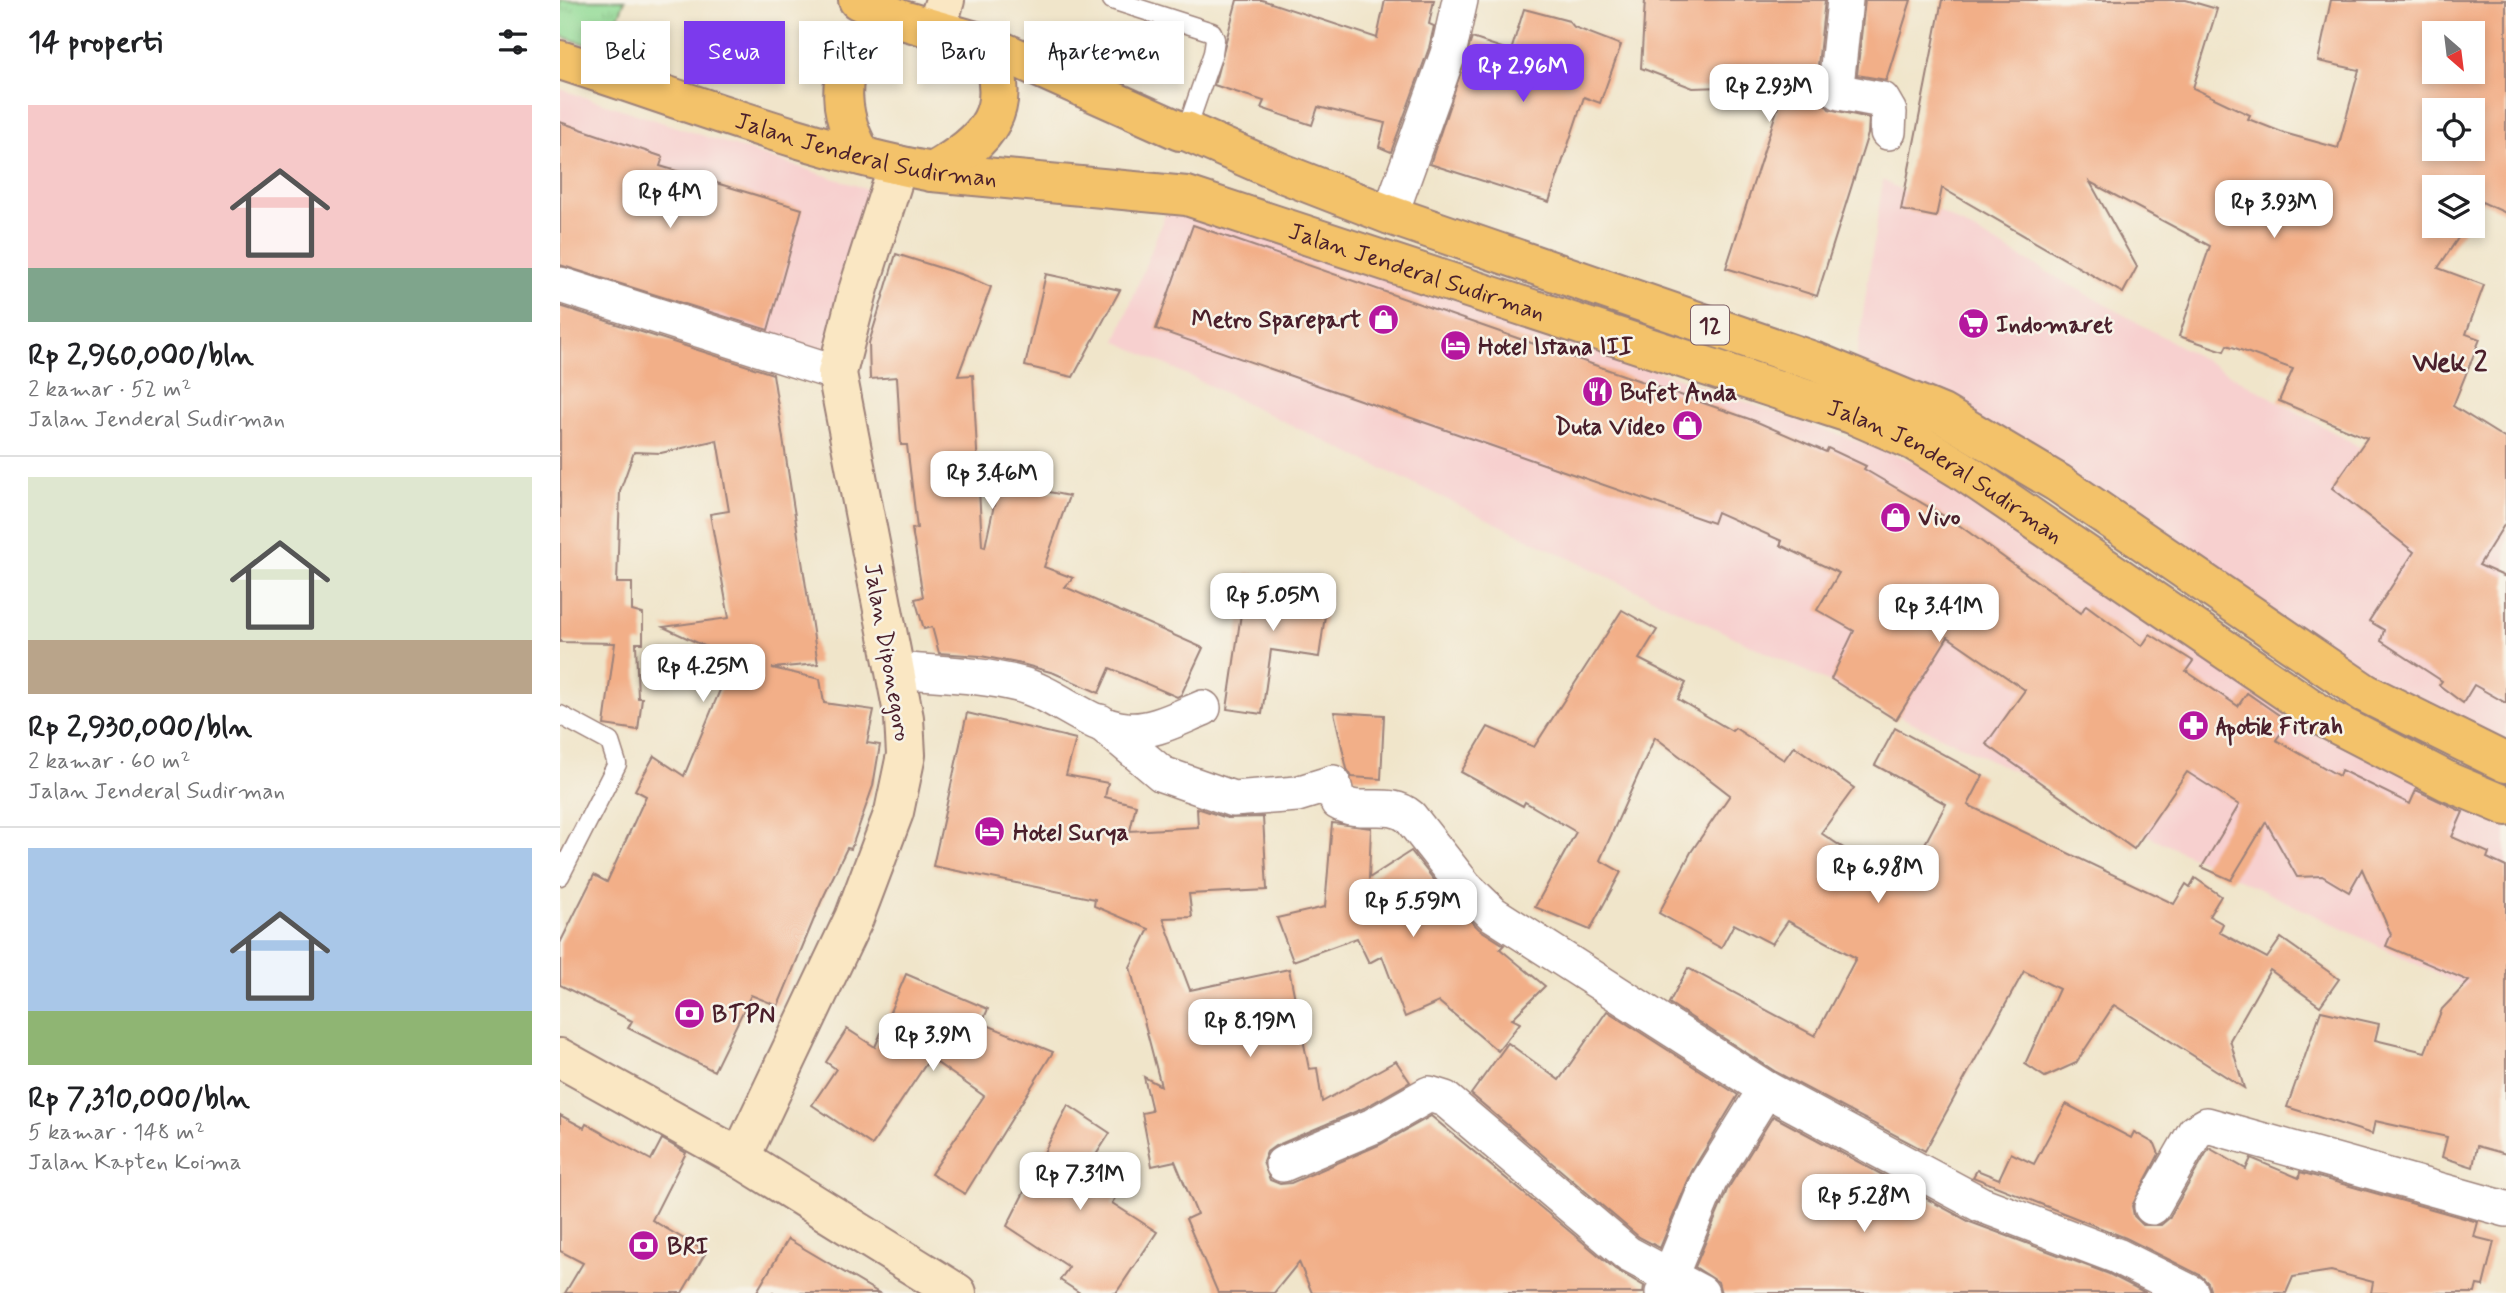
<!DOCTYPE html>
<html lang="id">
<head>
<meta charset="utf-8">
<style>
	body { margin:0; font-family:Mynerve,sans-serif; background:#f2f2f2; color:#202124; height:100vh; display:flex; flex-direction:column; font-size:26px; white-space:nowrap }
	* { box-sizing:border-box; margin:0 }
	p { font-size:23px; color:#757577 }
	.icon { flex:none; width:38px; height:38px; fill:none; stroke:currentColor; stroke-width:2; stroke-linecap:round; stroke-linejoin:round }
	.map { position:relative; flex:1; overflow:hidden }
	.drawer { display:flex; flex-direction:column; background:#fff; width:560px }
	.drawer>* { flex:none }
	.guide { position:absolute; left:21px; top:21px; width:665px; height:63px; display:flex; gap:14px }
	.needle { width:46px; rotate:152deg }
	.buttons { position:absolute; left:1862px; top:21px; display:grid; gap:14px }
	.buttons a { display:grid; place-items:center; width:63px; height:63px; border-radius:0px; background:#fff; box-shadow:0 4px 10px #0003; font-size:35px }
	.price { position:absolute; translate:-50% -60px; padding:0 16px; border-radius:14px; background:#fff; color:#222; font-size:23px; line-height:46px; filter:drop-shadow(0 2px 4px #0008) }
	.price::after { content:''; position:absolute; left:50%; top:42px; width:21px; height:16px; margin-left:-10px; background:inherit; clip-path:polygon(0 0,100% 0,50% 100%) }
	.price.current { background:#7c3aed; color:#fff }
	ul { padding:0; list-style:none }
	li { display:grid; align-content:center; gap:14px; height:371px; padding:0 28px }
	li+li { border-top:2px solid #e0e0e0 }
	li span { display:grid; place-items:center; height:217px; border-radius:0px; color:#555 }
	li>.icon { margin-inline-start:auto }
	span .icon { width:126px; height:126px; fill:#fffc; stroke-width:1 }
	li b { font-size:30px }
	h2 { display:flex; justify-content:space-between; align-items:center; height:84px; padding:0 28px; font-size:30px }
	.tag { padding:0 24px; border-radius:0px; background:#fff; box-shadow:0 4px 10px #0003; font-size:24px; line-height:63px }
	.tag.current { background:#7c3aed; color:#fff }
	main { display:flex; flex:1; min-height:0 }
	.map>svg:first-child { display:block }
	.built { fill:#f7d0cf }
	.park { fill:url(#park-tufts); stroke:#6e7d60; stroke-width:2 }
	.building { fill:#f2af88; fill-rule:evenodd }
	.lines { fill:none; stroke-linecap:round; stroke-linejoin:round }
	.lane-casing { stroke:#9d827a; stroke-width:21 }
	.street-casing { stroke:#9d827a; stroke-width:38 }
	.secondary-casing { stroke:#9d827a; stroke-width:42 }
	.highway-casing { stroke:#9d827a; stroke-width:42 }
	.lane { stroke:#fff; stroke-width:18 }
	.street { stroke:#fff; stroke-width:35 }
	.secondary { stroke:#fae7c3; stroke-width:38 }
	.highway { stroke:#f3c26a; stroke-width:38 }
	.labels { text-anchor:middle; stroke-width:5; stroke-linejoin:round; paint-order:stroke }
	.shield { fill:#f7f3e8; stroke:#7e5f64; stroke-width:2 }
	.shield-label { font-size:23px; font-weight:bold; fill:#4a1f2b }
	.street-label { font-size:24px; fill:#4a1f2b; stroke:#f7f3e8 }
	.poi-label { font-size:24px; font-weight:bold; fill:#4a1f2b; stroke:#f7f3e8; text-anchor:start }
	.quarter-label { font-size:28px; font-weight:bold; fill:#4a1f2b; stroke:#f7f3e8 }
</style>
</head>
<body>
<main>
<section class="drawer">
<h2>14 properti<svg class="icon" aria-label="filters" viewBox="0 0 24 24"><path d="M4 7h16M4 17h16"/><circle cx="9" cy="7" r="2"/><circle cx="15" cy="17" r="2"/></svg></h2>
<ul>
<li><span style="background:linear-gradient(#f6c9c9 75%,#7fa58c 0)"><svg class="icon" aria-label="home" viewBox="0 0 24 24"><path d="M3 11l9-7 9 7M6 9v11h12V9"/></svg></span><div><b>Rp 2,960,000/bln</b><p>2 kamar · 52 m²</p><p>Jalan Jenderal Sudirman</p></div></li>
<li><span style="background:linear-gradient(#dfe7d0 75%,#b9a48a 0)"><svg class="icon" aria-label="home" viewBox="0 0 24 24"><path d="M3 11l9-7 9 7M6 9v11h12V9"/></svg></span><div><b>Rp 2,930,000/bln</b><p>2 kamar · 60 m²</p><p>Jalan Jenderal Sudirman</p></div></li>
<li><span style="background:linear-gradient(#a9c7e8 75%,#8fb573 0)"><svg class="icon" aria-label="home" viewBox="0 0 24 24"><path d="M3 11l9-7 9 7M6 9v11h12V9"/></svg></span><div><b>Rp 7,310,000/bln</b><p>5 kamar · 148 m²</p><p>Jalan Kapten Koima</p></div></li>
</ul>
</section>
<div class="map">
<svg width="1946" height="1293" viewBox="0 0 1946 1293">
	<defs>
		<pattern id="park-tufts" width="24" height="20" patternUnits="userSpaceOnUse" patternTransform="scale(1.75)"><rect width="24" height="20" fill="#92db96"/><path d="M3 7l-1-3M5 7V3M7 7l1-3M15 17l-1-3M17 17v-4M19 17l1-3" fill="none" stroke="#7fbc81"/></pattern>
	</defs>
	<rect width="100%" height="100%" fill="#f7f3e8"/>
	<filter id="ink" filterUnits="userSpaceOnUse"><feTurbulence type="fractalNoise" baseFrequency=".0143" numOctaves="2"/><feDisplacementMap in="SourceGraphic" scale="14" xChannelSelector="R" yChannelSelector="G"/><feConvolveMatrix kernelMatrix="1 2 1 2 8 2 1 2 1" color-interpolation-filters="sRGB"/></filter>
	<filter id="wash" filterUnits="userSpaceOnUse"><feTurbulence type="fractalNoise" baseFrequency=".00686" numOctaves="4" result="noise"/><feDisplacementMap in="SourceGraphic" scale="28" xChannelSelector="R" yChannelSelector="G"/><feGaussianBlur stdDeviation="1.57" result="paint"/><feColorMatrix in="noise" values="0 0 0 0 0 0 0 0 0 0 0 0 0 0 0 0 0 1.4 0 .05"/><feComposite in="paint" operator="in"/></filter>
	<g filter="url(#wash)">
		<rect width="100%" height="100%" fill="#f0e5ca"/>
		<g class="built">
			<path d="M 0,89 L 316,192 L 253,382 L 0,294 Z"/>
			<path d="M 1323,180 L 1946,529 L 1946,751 L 1806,680 L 1295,367 Z"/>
			<path d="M 611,199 L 1390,474 L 1746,728 L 1946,821 L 1946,1007 L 556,341 Z"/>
		</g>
		<path class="park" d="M 0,0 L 65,0 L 45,50 L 0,36 Z"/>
		<g id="blocks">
			<g class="building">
				<path d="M 677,0 L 702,0 L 817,38 L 825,0 L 874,0 L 869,24 L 874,26 L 869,48 L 831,152 L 819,147 L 825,123 L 758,107 L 752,125 L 701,108 L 704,101 L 654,85 Z"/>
				<path d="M 1085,0 L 1265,0 L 1256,84 L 1259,96 L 1269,109 L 1309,118 L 1308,134 L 1257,296 L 1166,268 L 1225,85 L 1133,88 L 1081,68 Z"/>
				<path d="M 1305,0 L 1351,0 L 1326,80 L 1297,75 Z"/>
				<path d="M 1382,0 L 1626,0 L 1657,9 L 1633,88 L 1690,115 L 1688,119 L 1724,133 L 1778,148 L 1799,70 L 1758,61 L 1771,0 L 1946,0 L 1946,213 L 1922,202 L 1913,216 L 1913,187 L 1874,187 L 1874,226 L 1906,226 L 1878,268 L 1924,285 L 1906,334 L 1920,339 L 1893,406 L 1946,439 L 1946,522 L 1919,565 L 1946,577 L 1946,703 L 1914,685 L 1903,703 L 1879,685 L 1882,681 L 1821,641 L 1824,630 L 1809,621 L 1854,552 L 1772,488 L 1807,438 L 1719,401 L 1733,369 L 1667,345 L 1664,351 L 1619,336 L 1650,246 L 1530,182 L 1577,267 L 1563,293 L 1382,188 L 1376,217 L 1341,210 ZM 1874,33 L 1913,33 L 1913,72 L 1874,72 ZM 1874,110 L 1913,110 L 1913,149 L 1874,149 Z"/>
				<path d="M 964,9 L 1009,21 L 1014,27 L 1061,45 L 1040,103 L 1024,97 L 989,202 L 870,164 L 912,38 L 951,51 Z"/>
				<path d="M 0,122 L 103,157 L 100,166 L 242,209 L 208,330 L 0,265 Z"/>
				<path d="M 633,225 L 1195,421 L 1266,452 L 1268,448 L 1306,466 L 1304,469 L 1396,523 L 1521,613 L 1526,605 L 1582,646 L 1590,634 L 1633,661 L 1626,671 L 1678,706 L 1687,693 L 1729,722 L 1716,740 L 1779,776 L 1781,770 L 1850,804 L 1856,790 L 1903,812 L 1892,837 L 1929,853 L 1927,858 L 1946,867 L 1946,1154 L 1917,1146 L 1913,1167 L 1882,1157 L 1887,1137 L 1815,1121 L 1812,1134 L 1727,1107 L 1761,1011 L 1819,1024 L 1815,1040 L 1865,1052 L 1882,1009 L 1909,981 L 1826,946 L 1831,934 L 1802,869 L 1789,892 L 1762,876 L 1737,877 L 1706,822 L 1671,880 L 1642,867 L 1679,805 L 1627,772 L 1574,849 L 1426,744 L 1465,690 L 1388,637 L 1336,720 L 1271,679 L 1294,631 L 1257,610 L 1279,573 L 1220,545 L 1222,541 L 1157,512 L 1153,523 L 596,329 Z"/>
				<path d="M 336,254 L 403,275 L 431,287 L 398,376 L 413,375 L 422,546 L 425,547 L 439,482 L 509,496 L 484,567 L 513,578 L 505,587 L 643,648 L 621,695 L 617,697 L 550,668 L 539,693 L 494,673 L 462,664 L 421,656 L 379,653 L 372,627 L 364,629 L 355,599 L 363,597 L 352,529 L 357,528 L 347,445 L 341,445 L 337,377 L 310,379 L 309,343 Z"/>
				<path d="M 486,274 L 560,290 L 513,377 L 465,366 Z"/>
				<path d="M 0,306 L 213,374 L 258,664 L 212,668 L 260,679 L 264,703 L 314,710 L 307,743 L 320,745 L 313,786 L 291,849 L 287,848 L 261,902 L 218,1006 L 191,995 L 154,1071 L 68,1028 L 72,1021 L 0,985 L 0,943 L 34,875 L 47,882 L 86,796 L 75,790 L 94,756 L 124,776 L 173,659 L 103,627 L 169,618 L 150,514 L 169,511 L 157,440 L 101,453 L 74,452 L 60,491 L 57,583 L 72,583 L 72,611 L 83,614 L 83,643 L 76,643 L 78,698 L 82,698 L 78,730 L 44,725 L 55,643 L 0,642 Z"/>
				<path d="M 687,573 L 769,588 L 759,657 L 711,650 L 702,714 L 667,709 Z"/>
				<path d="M 1062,610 L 1097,630 L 1079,659 L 1126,683 L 1118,699 L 1172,731 L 1175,728 L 1224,760 L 1234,746 L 1294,788 L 1261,833 L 1342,887 L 1386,804 L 1315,765 L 1335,728 L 1423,776 L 1408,805 L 1614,904 L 1626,884 L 1630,887 L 1635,878 L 1661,896 L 1649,916 L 1663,924 L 1659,932 L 1707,958 L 1721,938 L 1779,979 L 1760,1006 L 1710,970 L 1670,1040 L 1684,1088 L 1554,1005 L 1516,1063 L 1485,1077 L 1465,1064 L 1499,989 L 1464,971 L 1365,1151 L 1216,1072 L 1109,1003 L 1128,968 L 1255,1036 L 1296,958 L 1228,921 L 1212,944 L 1174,924 L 1161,948 L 1099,913 L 1131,852 L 1170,795 L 1095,737 L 1040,860 L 1061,872 L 1030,930 L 975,907 L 1016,832 L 965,802 L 963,806 L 901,772 L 928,727 L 974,747 Z"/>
				<path d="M 774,712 L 824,715 L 821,779 L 792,777 L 787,769 Z"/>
				<path d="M 407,713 L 516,739 L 506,775 L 548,783 L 545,797 L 576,805 L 570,831 L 638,827 L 637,808 L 667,818 L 703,817 L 707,890 L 629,894 L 632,917 L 603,918 L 630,990 L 729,969 L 749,1069 L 757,1068 L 762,1102 L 836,1061 L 850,1082 L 804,1108 L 715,1146 L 707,1152 L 703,1162 L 710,1180 L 720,1184 L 731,1183 L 821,1144 L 871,1116 L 1055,1269 L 1084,1286 L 1083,1293 L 752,1293 L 739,1262 L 714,1293 L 658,1293 L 626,1219 L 637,1214 L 615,1161 L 592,1166 L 582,1113 L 592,1111 L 584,1077 L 601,1086 L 570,967 L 589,929 L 534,906 L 535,899 L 373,866 Z"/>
				<path d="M 772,823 L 811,828 L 809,878 L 851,851 L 891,901 L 919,929 L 944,945 L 940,949 L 985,986 L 952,1019 L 960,1023 L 938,1051 L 879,1002 L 845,1017 L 822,956 L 809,963 L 797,938 L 733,961 L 717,918 L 765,907 Z"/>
				<path d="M 346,974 L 428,1009 L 422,1023 L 493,1052 L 405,1194 L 371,1174 L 424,1096 L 370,1058 L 312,1145 L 252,1105 L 276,1069 L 266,1062 L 287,1029 L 315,1047 Z"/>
				<path d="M 1047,1011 L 1178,1095 L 1132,1171 L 1100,1248 L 1079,1237 L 911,1094 L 948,1043 L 999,1080 Z"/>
				<path d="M 1506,1104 L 1571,1138 L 1574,1132 L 1595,1144 L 1599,1154 L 1572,1206 L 1574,1216 L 1583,1225 L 1601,1225 L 1609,1218 L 1649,1148 L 1686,1169 L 1691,1158 L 1739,1178 L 1740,1172 L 1918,1222 L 1914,1237 L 1934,1242 L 1923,1286 L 1917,1285 L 1915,1293 L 1811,1293 L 1813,1282 L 1771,1271 L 1733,1277 L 1726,1293 L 1651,1293 L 1648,1283 L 1640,1275 L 1566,1238 L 1413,1177 L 1417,1170 L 1439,1179 L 1451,1153 L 1474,1164 Z"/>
				<path d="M 508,1105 L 550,1133 L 525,1172 L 558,1193 L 552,1203 L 597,1232 L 556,1293 L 520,1293 L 500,1280 L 509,1267 L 447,1226 Z"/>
				<path d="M 0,1115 L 24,1128 L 26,1124 L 91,1160 L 102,1139 L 126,1153 L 92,1220 L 146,1252 L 122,1293 L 5,1293 L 23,1263 L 0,1251 Z"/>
				<path d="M 1213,1116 L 1410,1222 L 1549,1274 L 1586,1293 L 1161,1293 L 1158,1282 L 1135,1267 L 1167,1190 Z"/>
				<path d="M 228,1239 L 319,1293 L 196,1293 Z"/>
			</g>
		</g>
	</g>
	<g filter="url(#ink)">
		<use href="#blocks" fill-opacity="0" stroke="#9d827a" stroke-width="2"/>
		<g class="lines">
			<defs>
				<g id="lane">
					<path d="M 552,0 L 652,32 L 655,39 L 653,53 L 626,131"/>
					<path d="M 0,715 L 50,742 L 57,764 L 0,876"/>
				</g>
				<g id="street">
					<path d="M 1285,0 L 1276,86 L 1280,92 L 1322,100 L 1329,112 L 1328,132"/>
					<path d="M 830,215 L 888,54 L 900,0"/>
					<path d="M 0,285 L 277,373"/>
					<path d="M 336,670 C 376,674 419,674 458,684 C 496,693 528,727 566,730 C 592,733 620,717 643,708"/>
					<path d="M 540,722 L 602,774 L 673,799 L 737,794 L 773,783 L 778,802 C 801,816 829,799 850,817 L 905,887 L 933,914 L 1206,1089 L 1420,1204 L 1557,1256 L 1631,1293"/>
					<path d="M 723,1164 L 813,1126 L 869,1094 L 885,1099 L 1068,1254 L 1141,1293"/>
					<path d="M 1592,1207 L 1635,1132 L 1647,1125 L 1946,1209"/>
					<path d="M 1103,1293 L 1149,1181 L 1206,1089"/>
				</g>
				<g id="secondary">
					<path d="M 376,29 L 385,0"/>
					<path d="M 0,1058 L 180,1158 L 397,1293"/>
					<path d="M 180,1158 L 294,918 L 334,812 L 346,755 L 344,718 L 277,373 L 298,291 L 338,165"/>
				</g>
				<g id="highway">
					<path d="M 298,0 L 339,19 L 426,44 L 620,131 L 626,131 L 722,173 L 830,215 L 1256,362 L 1382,414 L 1498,483 L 1805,693 L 1946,763"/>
					<path id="s1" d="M 0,60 C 122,99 245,148 372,172 L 627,196 L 1292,414 L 1354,441 L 1400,469 L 1767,719 L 1889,782 L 1946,806"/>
					<path d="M 302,156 C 271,104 275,41 339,19"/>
					<path d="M 372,172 C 428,141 457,109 426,44"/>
				</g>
			</defs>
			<use href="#lane" class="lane-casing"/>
			<use href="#street" class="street-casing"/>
			<use href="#secondary" class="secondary-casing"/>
			<use href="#highway" class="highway-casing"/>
			<use href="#lane" class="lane"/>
			<use href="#street" class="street"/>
			<use href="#secondary" class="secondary"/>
			<use href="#highway" class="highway"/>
		</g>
	</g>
	<defs>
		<symbol id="shop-disc" viewBox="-11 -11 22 22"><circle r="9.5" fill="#b5179e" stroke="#f7f3e8"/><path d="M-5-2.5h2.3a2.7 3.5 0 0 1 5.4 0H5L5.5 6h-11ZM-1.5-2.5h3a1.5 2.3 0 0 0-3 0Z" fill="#fff"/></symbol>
		<symbol id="supermarket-disc" viewBox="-11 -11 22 22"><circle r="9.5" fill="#b5179e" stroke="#f7f3e8"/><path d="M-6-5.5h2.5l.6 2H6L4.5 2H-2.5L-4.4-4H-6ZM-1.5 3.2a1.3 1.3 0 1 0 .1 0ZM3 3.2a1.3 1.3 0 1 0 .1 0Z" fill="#fff"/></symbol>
		<symbol id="hotel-disc" viewBox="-11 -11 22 22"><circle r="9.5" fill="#b5179e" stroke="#f7f3e8"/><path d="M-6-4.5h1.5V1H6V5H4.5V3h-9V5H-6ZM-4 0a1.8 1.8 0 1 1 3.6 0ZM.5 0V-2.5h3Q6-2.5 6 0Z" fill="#fff"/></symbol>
		<symbol id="restaurant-disc" viewBox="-11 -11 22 22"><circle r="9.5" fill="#b5179e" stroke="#f7f3e8"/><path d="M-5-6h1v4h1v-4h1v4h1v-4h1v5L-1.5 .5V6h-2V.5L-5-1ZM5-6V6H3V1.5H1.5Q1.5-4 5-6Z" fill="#fff"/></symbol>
		<symbol id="pharmacy-disc" viewBox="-11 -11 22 22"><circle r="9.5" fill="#b5179e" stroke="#f7f3e8"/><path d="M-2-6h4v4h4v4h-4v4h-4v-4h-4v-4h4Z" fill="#fff"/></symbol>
		<symbol id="bank-disc" viewBox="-11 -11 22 22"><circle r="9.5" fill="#b5179e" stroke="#f7f3e8"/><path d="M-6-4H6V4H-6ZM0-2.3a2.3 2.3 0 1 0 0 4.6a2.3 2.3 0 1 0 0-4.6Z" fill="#fff"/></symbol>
	</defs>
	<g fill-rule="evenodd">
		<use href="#shop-disc" x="806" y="302" width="35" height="35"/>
		<use href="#supermarket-disc" x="1396" y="306" width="35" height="35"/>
		<use href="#hotel-disc" x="878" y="328" width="35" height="35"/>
		<use href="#restaurant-disc" x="1020" y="374" width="35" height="35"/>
		<use href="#shop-disc" x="1110" y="408" width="35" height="35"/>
		<use href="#shop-disc" x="1318" y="500" width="35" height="35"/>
		<use href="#pharmacy-disc" x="1616" y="708" width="35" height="35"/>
		<use href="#hotel-disc" x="412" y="814" width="35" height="35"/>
		<use href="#bank-disc" x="112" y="996" width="35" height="35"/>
		<use href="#bank-disc" x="66" y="1228" width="35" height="35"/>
	</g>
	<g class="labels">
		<rect class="shield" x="1131" y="305.5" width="38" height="39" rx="5"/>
		<g class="shield-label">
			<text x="1150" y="333">12</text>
		</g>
		<g class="street-label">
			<text dy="8" stroke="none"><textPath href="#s1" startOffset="320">Jalan Jenderal Sudirman</textPath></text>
			<text dy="8" stroke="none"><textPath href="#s1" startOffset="887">Jalan Jenderal Sudirman</textPath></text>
			<text dy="8" stroke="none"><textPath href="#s1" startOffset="1454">Jalan Jenderal Sudirman</textPath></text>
			<text transform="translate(328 652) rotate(80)" y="8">Jalan Diponegoro</text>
		</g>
		<g class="poi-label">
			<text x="801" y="327" text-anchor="end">Metro Sparepart</text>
			<text x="1436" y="332">Indomaret</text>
			<text x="918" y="354">Hotel Istana III</text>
			<text x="1060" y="400">Bufet Anda</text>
			<text x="1105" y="434" text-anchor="end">Duta Video</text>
			<text x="1358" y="525">Vivo</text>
			<text x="1656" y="734">Apotik Fitrah</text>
			<text x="453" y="840">Hotel Surya</text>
			<text x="152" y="1022">BTPN</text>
			<text x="107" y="1254">BRI</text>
		</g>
		<g class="quarter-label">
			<text x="1890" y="371">Wek 2</text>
		</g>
	</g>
</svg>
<div class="buttons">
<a><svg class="needle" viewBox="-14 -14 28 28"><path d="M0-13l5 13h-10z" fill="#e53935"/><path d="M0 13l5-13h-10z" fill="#757577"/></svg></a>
<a><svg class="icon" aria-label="locate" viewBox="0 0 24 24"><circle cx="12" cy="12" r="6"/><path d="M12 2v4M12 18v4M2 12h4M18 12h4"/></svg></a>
<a><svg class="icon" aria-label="layers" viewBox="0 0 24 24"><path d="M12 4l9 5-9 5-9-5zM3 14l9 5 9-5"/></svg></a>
</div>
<b class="price current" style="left:963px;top:104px">Rp 2.96M</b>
<b class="price" style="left:1209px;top:124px">Rp 2.93M</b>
<b class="price" style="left:110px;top:230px">Rp 4M</b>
<b class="price" style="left:1714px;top:240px">Rp 3.93M</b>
<b class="price" style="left:432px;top:511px">Rp 3.46M</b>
<b class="price" style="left:713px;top:633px">Rp 5.05M</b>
<b class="price" style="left:1379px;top:644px">Rp 3.41M</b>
<b class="price" style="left:143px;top:704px">Rp 4.25M</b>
<b class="price" style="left:1318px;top:905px">Rp 6.98M</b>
<b class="price" style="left:853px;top:939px">Rp 5.59M</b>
<b class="price" style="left:690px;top:1059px">Rp 8.19M</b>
<b class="price" style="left:373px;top:1073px">Rp 3.9M</b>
<b class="price" style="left:520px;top:1212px">Rp 7.31M</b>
<b class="price" style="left:1304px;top:1234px">Rp 5.28M</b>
<div class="guide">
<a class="tag">Beli</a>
<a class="tag current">Sewa</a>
<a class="tag">Filter</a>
<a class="tag">Baru</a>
<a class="tag">Apartemen</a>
</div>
</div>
</main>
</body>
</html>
